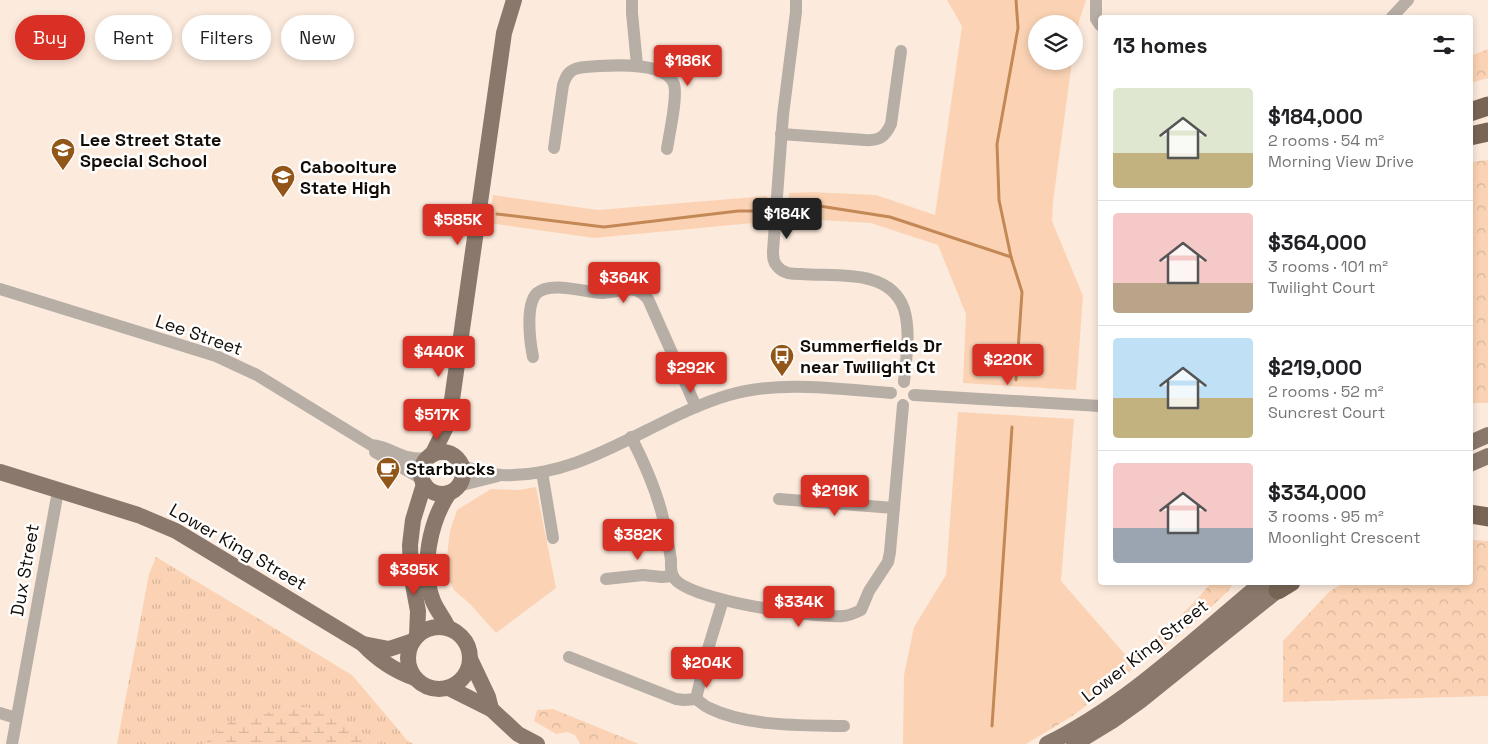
<!DOCTYPE html>
<html lang="en">
<head>
<meta charset="utf-8">
<style>
	body { margin:0; font-family:"Space Grotesk",sans-serif; background:#f6f6f6; color:#202124; height:100vh; display:flex; flex-direction:column; font-size:19px; white-space:nowrap }
	* { box-sizing:border-box; margin:0 }
	p { font-size:16px; color:#757577 }
	.icon { flex:none; width:28px; height:28px; fill:none; stroke:currentColor; stroke-width:2; stroke-linecap:round; stroke-linejoin:round }
	.map { position:relative; flex:1; overflow:hidden }
	.details { position:absolute; left:1098px; top:15px; width:375px; height:570px; display:flex; flex-direction:column; background:#fff; border-radius:5px; box-shadow:0 2px 8px #0003 }
	.details>* { flex:none }
	.guide { position:absolute; left:15px; top:15px; width:475px; height:45px; display:flex; gap:10px }
	.buttons { position:absolute; left:1028px; top:15px; display:grid; gap:10px }
	.buttons a { display:grid; place-items:center; width:55px; height:55px; border-radius:50%; background:#fff; box-shadow:0 2px 8px #0003; font-size:25px }
	.price { position:absolute; translate:-50% -42px; padding:0 11px; border-radius:5px; background:#d93025; color:#fff; font-size:16px; line-height:32px; filter:drop-shadow(0 1px 2px #0008) }
	.price::after { content:''; position:absolute; left:50%; top:30px; width:15px; height:11px; margin-left:-8px; background:inherit; clip-path:polygon(0 0,100% 0,50% 100%) }
	.price.active { background:#222; color:#fff }
	ul { padding:0; list-style:none }
	li { display:flex; align-items:center; gap:15px; height:125px; padding:0 15px }
	li+li { border-top:1px solid #e0e0e0 }
	li span { display:grid; place-items:center; flex:none; width:140px; height:100px; border-radius:5px; color:#555 }
	li>.icon { margin-inline-start:auto }
	span .icon { width:60px; height:60px; fill:#fffc; stroke-width:1 }
	li b { font-size:21px }
	h2 { display:flex; justify-content:space-between; align-items:center; height:60px; padding:0 15px; font-size:21px }
	.tag { padding:0 18px; border-radius:22px; background:#fff; box-shadow:0 2px 8px #0003; font-size:18px; line-height:45px }
	.tag.active { background:#d93025; color:#fff }
	.map>svg:first-child { display:block }
	.grass { fill:url(#grass-tufts) }
	.forest { fill:url(#forest-crowns) }
	.wetland { fill:url(#wetland-marsh) }
	.park { fill:#fbd3b4 }
	.lines { fill:none; stroke-linecap:round; stroke-linejoin:round }
	.stream { stroke:#c48857; stroke-width:3 }
	.minor { stroke:#b7aea6; stroke-width:12 }
	.major { stroke:#89786b; stroke-width:16 }
	.highway { stroke:#786556; stroke-width:19 }
	.labels { text-anchor:middle; stroke-width:5; stroke-linejoin:round; paint-order:stroke }
	.poi-label { font-size:18px; font-weight:bold; fill:#140d07; stroke:#fff; text-anchor:start }
	.street-label { font-size:18px; fill:#140d07; stroke:#fff }
</style>
</head>
<body>
<div class="map">
<svg width="1488" height="744" viewBox="0 0 1488 744">
	<defs>
		<pattern id="grass-tufts" width="24" height="20" patternUnits="userSpaceOnUse" patternTransform="scale(1.25)"><rect width="24" height="20" fill="#fbd3b4"/><path d="M3 7l-1-3M5 7V3M7 7l1-3M15 17l-1-3M17 17v-4M19 17l1-3" fill="none" stroke="#d6b499"/></pattern>
		<pattern id="forest-crowns" width="20" height="18" patternUnits="userSpaceOnUse" patternTransform="scale(1.25)"><rect width="20" height="18" fill="#fbd3b4"/><path d="M2 6a3 3 0 1 1 6 0M12 15a3 3 0 1 1 6 0" fill="none" stroke="#d6b499"/></pattern>
		<pattern id="wetland-marsh" width="20" height="14" patternUnits="userSpaceOnUse" patternTransform="scale(1.25)"><rect width="20" height="14" fill="#fbd3b4"/><path d="M1 5h8M5 5V1M11 12h8M15 12V8" fill="none" stroke="#d6b499"/></pattern>
	</defs>
	<rect width="100%" height="100%" fill="#fceadc"/>
	<path class="grass" d="M 156,557 L 352,675 L 407,740 L 413,744 L 378,744 L 338,717 L 229,722 L 204,744 L 117,744 L 149,574 Z"/>
	<g class="forest">
		<path d="M 1488,49 L 1488,78 L 1470,83 L 1470,56 Z"/>
		<path d="M 1488,160 L 1488,403 L 1470,403 L 1470,162 Z"/>
		<path d="M 1470,540 L 1488,541 L 1488,696 L 1283,702 L 1283,641 L 1330,591 L 1344,583 L 1470,582 Z"/>
		<path d="M 1211,583 L 1233,583 L 1228,591 L 1192,625 L 1138,666 L 1099,692 L 1088,704 L 1074,715 L 1026,744 L 1002,744 C 1074,696 1156,650 1211,583 Z"/>
		<path d="M 553,709 L 639,744 L 580,744 L 575,735 L 567,732 L 556,734 L 534,721 L 537,710 Z"/>
	</g>
	<path class="wetland" d="M 300,705 L 338,717 L 378,744 L 204,744 L 229,722 Z"/>
	<g class="park">
		<path d="M 947,0 L 1086,0 L 1079,21 L 1074,48 L 1074,24 L 1036,24 L 1036,61 L 1072,61 L 1053,202 L 1052,221 L 1083,296 L 1076,390 L 963,383 L 966,314 L 938,245 L 871,223 L 804,219 L 786,222 L 789,193 L 811,192 L 876,195 L 935,215 L 962,26 Z"/>
		<path d="M 493,195 L 598,210 L 767,196 L 765,222 L 594,238 L 489,223 Z"/>
		<path d="M 958,412 L 1074,419 L 1061,581 L 1129,659 L 1078,711 L 1014,744 L 903,744 L 904,675 L 914,627 L 946,575 Z"/>
		<path d="M 536,487 L 556,588 L 496,633 L 470,604 L 454,590 L 445,572 L 450,531 L 457,510 L 491,489 L 519,490 Z"/>
	</g>
	<g class="lines">
		<g class="stream">
			<path d="M 1016,0 L 1018,28 L 997,144 L 999,200 L 1011,257 L 1022,292 L 1016,380"/>
			<path d="M 792,208 L 813,205 L 890,217 L 1011,257"/>
			<path d="M 497,214 L 604,227 L 738,211 L 761,211"/>
			<path d="M 992,726 L 1012,427"/>
		</g>
		<g class="minor">
			<path d="M 632,0 L 632,13 L 637,65"/>
			<path d="M 796,0 L 796,12 L 783,115 L 773,251 C 773,257 773,262 777,266 C 783,274 792,274 801,274 C 835,277 890,268 904,309 C 911,332 906,359 904,382"/>
			<path d="M 1096,0 L 1096,19 L 1100,25"/>
			<path d="M 1391,18 L 1408,0"/>
			<path d="M 781,134 L 865,140 C 879,141 885,137 891,124 L 901,51"/>
			<path d="M 554,148 L 563,85 C 565,79 567,73 573,70 C 581,66 591,67 599,66 C 617,65 666,62 674,84 C 678,96 669,135 667,149"/>
			<path d="M 0,289 L 216,356 L 257,375 L 371,445 C 394,447 400,461 427,458"/>
			<path d="M 533,357 C 530,342 525,305 537,293 C 551,281 584,292 601,293 C 612,293 625,288 636,290 C 641,292 645,295 648,299 L 696,407"/>
			<path d="M 914,395 L 1100,406"/>
			<path d="M 631,437 C 645,464 656,489 663,518 C 666,532 669,546 671,560 C 671,566 670,572 674,578 C 690,601 814,618 843,616 C 849,616 855,613 861,610 L 869,591 L 888,562 L 890,552 L 903,405"/>
			<path d="M 375,452 L 422,479"/>
			<path d="M 461,466 C 475,469 488,474 502,475 C 585,479 653,417 729,395 C 779,380 839,389 891,393"/>
			<path d="M 542,472 L 553,538"/>
			<path d="M 458,486 L 498,476"/>
			<path d="M 779,499 L 894,508"/>
			<path d="M 606,579 L 643,575 L 662,577 L 673,576"/>
			<path d="M 569,657 L 676,699 L 684,700 L 696,699 C 701,702 704,706 709,708 C 748,727 802,725 844,726"/>
			<path d="M 696,699 L 707,652 L 723,600"/>
			<path d="M 0,713 L 16,718"/>
			<path d="M 12,744 L 58,491"/>
		</g>
		<g class="major">
			<path d="M 1470,443 L 1488,435"/>
			<circle cx="442" cy="473" r="21"/>
			<path d="M 432,455 L 449,421 L 504,33 L 514,0"/>
			<path d="M 1470,464 L 1488,456"/>
			<path d="M 0,472 L 138,515 L 176,531 L 363,644 C 377,659 395,671 415,678"/>
			<circle cx="439" cy="658" r="31"/>
			<path d="M 448,628 C 444,618 437,611 433,601 C 420,569 430,521 449,493"/>
			<path d="M 417,636 L 418,611 L 411,574 L 410,545 L 413,520 L 424,484"/>
			<path d="M 363,644 L 389,649 L 413,641"/>
			<path d="M 471,661 L 488,697 L 491,709"/>
			<path d="M 449,688 L 491,709 L 518,734 L 537,744"/>
			<path d="M 1047,744 C 1128,704 1194,639 1263,582"/>
			<path d="M 1074,744 L 1112,721 L 1140,701 L 1278,590 L 1284,582"/>
		</g>
		<g class="highway">
			<path d="M 1470,112 L 1488,106"/>
			<path d="M 1470,136 L 1488,132"/>
			<path d="M 1470,514 L 1488,517"/>
			<path d="M 1278,590 L 1291,582"/>
		</g>
	</g>
	<defs>
		<symbol id="school-pin" viewBox="-11 -11 22 30"><path d="M0 17L-7.5 6A9.5 9.5 0 1 1 7.5 6Z" fill="#935619" stroke="#fff"/><path d="M0-5L7-2L0 1L-7-2ZM-4 1L0 2.5L4 1V4Q0 6-4 4Z" fill="#fff"/></symbol>
		<symbol id="bus-pin" viewBox="-11 -11 22 30"><path d="M0 17L-7.5 6A9.5 9.5 0 1 1 7.5 6Z" fill="#935619" stroke="#fff"/><path d="M-5-6H5V4H4V6H2V4H-2V6H-4V4H-5ZM-3.5-4V0h7V-4ZM-3.5 1.2v1.5H-2V1.2ZM2 1.2v1.5H3.5V1.2Z" fill="#fff"/></symbol>
		<symbol id="cafe-pin" viewBox="-11 -11 22 30"><path d="M0 17L-7.5 6A9.5 9.5 0 1 1 7.5 6Z" fill="#935619" stroke="#fff"/><path d="M-5.5-4.5H6V0H3Q3 3.5 0 3.5H-2.5Q-5.5 3.5-5.5 0ZM3-3.2v2h1.7v-2ZM-6 4.5H4V6H-6Z" fill="#fff"/></symbol>
	</defs>
	<g fill-rule="evenodd">
		<use href="#school-pin" x="49" y="136" width="28" height="38"/>
		<use href="#school-pin" x="269" y="163" width="28" height="38"/>
		<use href="#bus-pin" x="768" y="342" width="28" height="38"/>
		<use href="#cafe-pin" x="374" y="455" width="28" height="38"/>
	</g>
	<g class="labels">
		<g class="poi-label">
			<text x="80" y="146">Lee Street State<tspan x="80" dy="21">Special School</tspan></text>
			<text x="300" y="173">Caboolture<tspan x="300" dy="21">State High</tspan></text>
			<text x="800" y="352">Summerfields Dr<tspan x="800" dy="21">near Twilight Ct</tspan></text>
			<text x="406" y="475">Starbucks</text>
		</g>
		<g class="street-label">
			<text transform="translate(199 335) rotate(19)" y="6">Lee Street</text>
			<text transform="translate(238 547) rotate(30)" y="6">Lower King Street</text>
			<text transform="translate(25 570) rotate(-80)" y="6">Dux Street</text>
			<text transform="translate(1145 651) rotate(-38)" y="6">Lower King Street</text>
		</g>
	</g>
</svg>
<div class="buttons">
<a><svg class="icon" aria-label="layers" viewBox="0 0 24 24"><path d="M12 4l9 5-9 5-9-5zM3 14l9 5 9-5"/></svg></a>
</div>
<b class="price" style="left:688px;top:87px">$186K</b>
<b class="price active" style="left:787px;top:240px">$184K</b>
<b class="price" style="left:458px;top:246px">$585K</b>
<b class="price" style="left:624px;top:304px">$364K</b>
<b class="price" style="left:439px;top:378px">$440K</b>
<b class="price" style="left:1008px;top:386px">$220K</b>
<b class="price" style="left:691px;top:394px">$292K</b>
<b class="price" style="left:437px;top:441px">$517K</b>
<b class="price" style="left:835px;top:517px">$219K</b>
<b class="price" style="left:638px;top:561px">$382K</b>
<b class="price" style="left:414px;top:596px">$395K</b>
<b class="price" style="left:799px;top:628px">$334K</b>
<b class="price" style="left:707px;top:689px">$204K</b>
<div class="guide">
<a class="tag active">Buy</a>
<a class="tag">Rent</a>
<a class="tag">Filters</a>
<a class="tag">New</a>
</div>
<section class="details">
<h2>13 homes<svg class="icon" aria-label="filters" viewBox="0 0 24 24"><path d="M4 7h16M4 17h16"/><circle cx="9" cy="7" r="2"/><circle cx="15" cy="17" r="2"/></svg></h2>
<ul>
<li><span style="background:linear-gradient(#dfe7d0 65%,#c2b280 0)"><svg class="icon" aria-label="home" viewBox="0 0 24 24"><path d="M3 11l9-7 9 7M6 9v11h12V9"/></svg></span><div><b>$184,000</b><p>2 rooms · 54 m²</p><p>Morning View Drive</p></div></li>
<li><span style="background:linear-gradient(#f6c9c9 70%,#b9a48a 0)"><svg class="icon" aria-label="home" viewBox="0 0 24 24"><path d="M3 11l9-7 9 7M6 9v11h12V9"/></svg></span><div><b>$364,000</b><p>3 rooms · 101 m²</p><p>Twilight Court</p></div></li>
<li><span style="background:linear-gradient(#bfe0f5 60%,#c2b280 0)"><svg class="icon" aria-label="home" viewBox="0 0 24 24"><path d="M3 11l9-7 9 7M6 9v11h12V9"/></svg></span><div><b>$219,000</b><p>2 rooms · 52 m²</p><p>Suncrest Court</p></div></li>
<li><span style="background:linear-gradient(#f6c9c9 65%,#9aa5b1 0)"><svg class="icon" aria-label="home" viewBox="0 0 24 24"><path d="M3 11l9-7 9 7M6 9v11h12V9"/></svg></span><div><b>$334,000</b><p>3 rooms · 95 m²</p><p>Moonlight Crescent</p></div></li>
</ul>
</section>
</div>
</body>
</html>
